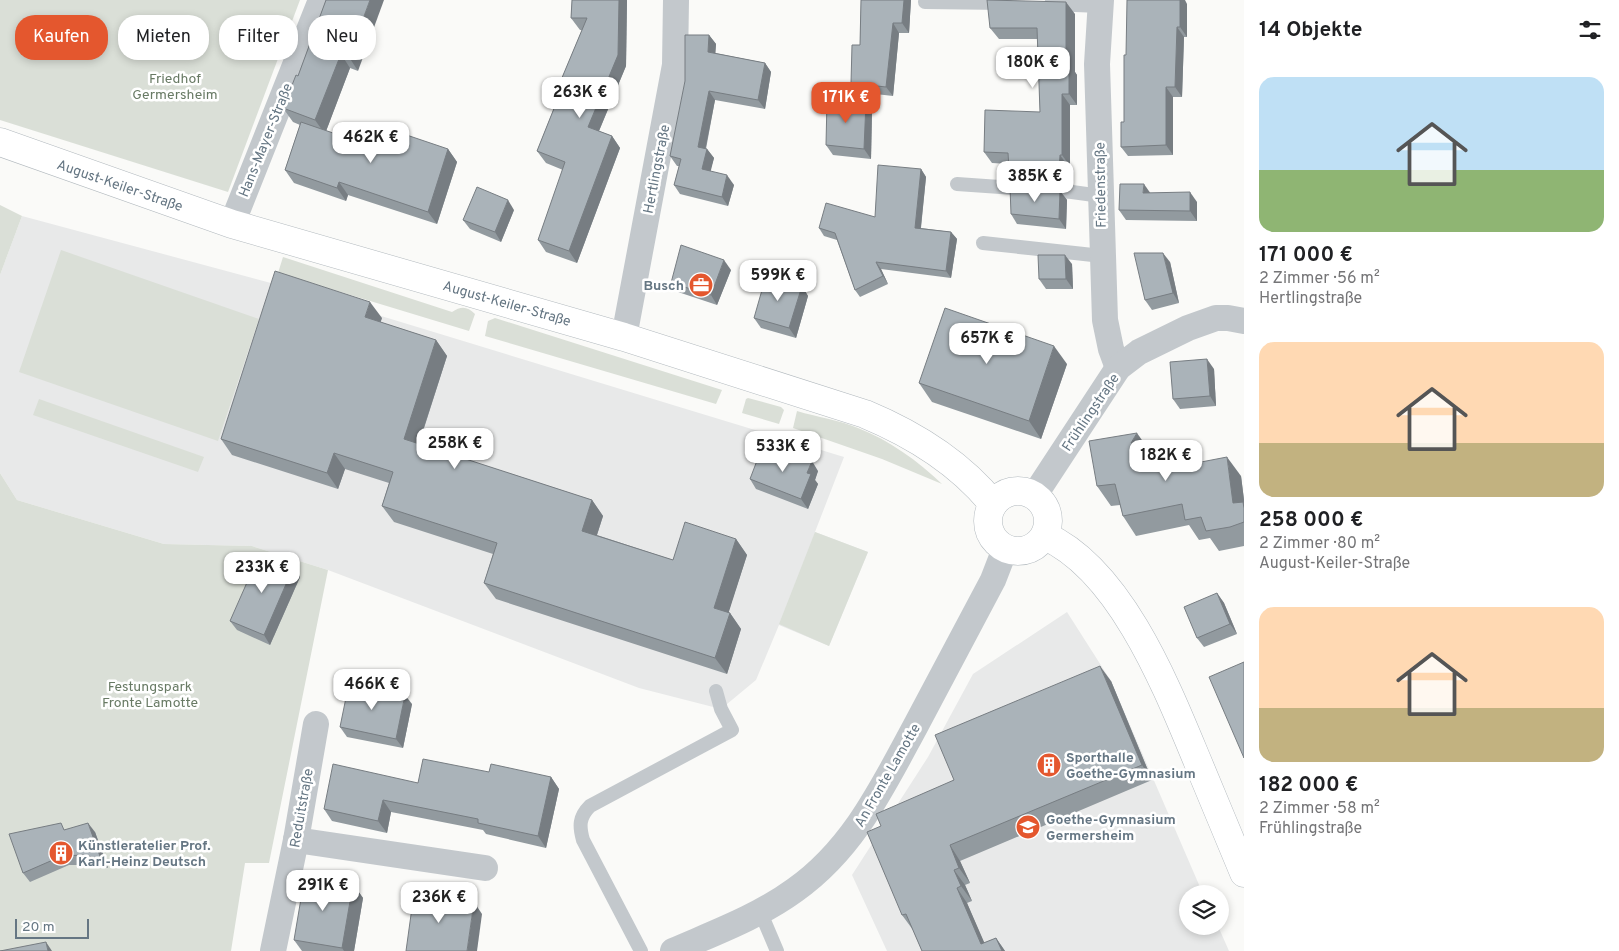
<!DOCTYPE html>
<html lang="de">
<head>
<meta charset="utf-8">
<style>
	body { margin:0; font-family:Overpass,sans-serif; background:#f2f2f2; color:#202124; height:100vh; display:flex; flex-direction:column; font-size:19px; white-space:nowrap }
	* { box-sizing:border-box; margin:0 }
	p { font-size:16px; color:#757577 }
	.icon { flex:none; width:28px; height:28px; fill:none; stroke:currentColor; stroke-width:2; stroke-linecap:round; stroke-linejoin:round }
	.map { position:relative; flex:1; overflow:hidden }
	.drawer { display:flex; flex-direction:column; background:#fff; width:375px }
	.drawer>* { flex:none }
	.guide { position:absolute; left:15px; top:15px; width:475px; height:45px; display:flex; gap:10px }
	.tools { position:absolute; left:1179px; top:885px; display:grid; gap:10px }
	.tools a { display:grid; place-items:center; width:50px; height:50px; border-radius:50%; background:#fff; box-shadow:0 2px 8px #0003; font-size:25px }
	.scale { position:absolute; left:15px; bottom:12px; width:74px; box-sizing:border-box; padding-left:5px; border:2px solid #657683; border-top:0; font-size:14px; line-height:18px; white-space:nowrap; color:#657683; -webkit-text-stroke:4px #fff; paint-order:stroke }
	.price { position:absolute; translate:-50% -42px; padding:0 11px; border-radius:10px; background:#fff; color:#222; font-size:16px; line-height:32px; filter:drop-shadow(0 1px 2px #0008) }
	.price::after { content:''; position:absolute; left:50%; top:30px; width:15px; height:11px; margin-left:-8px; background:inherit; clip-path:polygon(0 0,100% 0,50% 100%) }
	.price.current { background:#e4572e; color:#fff }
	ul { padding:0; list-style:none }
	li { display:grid; align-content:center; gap:10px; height:265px; padding:0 15px }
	li span { display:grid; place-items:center; height:155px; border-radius:15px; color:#555 }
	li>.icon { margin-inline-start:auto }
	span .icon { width:90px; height:90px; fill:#fffc; stroke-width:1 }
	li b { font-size:21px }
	h2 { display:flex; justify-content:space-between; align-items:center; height:60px; padding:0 15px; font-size:21px }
	.pill { padding:0 18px; border-radius:20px; background:#fff; box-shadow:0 2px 8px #0003; font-size:18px; line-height:45px }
	.pill.current { background:#e4572e; color:#fff }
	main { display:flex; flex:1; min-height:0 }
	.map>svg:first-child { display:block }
	.built { fill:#e8e9e9 }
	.green { fill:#dadfd7 }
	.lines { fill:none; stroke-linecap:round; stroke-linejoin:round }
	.secondary-casing { stroke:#b3babf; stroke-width:29 }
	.lane { stroke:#c3c8cc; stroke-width:14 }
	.street { stroke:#c3c8cc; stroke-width:26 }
	.secondary { stroke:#fff; stroke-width:28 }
	.wall { fill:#929a9f }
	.shaded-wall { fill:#777d82 }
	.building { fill:#aab3b9; stroke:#777d82 }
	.labels { text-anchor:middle; stroke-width:5; stroke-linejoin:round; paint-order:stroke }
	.park-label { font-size:14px; fill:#687a64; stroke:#fff }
	.street-label { font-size:14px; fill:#657683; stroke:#fff }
	.poi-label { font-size:14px; font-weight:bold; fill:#657683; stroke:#fff; text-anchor:start }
</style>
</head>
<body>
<main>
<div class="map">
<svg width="1244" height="951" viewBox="0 0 1244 951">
	<rect width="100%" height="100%" fill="#fafaf8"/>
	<g class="built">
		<path d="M 22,216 L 286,287 L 844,457 L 815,532 L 868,552 L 829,646 L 779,625 L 756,680 L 721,709 L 639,688 L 328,570 L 252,546 L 164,544 L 17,500 L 0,473 L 0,275 Z"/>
		<path d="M 1067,612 L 1111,681 L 1203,894 L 1188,894 L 1188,926 L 1218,926 L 1229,951 L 887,951 L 852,875 L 928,757 L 973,674 Z"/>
	</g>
	<g class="green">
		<path d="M 0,0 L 300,0 L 228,192 L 0,120 Z"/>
		<path d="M 0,205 L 22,216 L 0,275 Z"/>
		<path d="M 61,250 L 259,319 L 218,441 L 19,372 Z"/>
		<path d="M 283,257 L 452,312 C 461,306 467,306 475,314 L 469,331 L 278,273 Z"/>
		<path d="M 495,318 L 722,390 L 716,404 L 485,336 L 488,321 Z"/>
		<path d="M 748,398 L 781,407 L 784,410 L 779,424 L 742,413 L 746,399 Z"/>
		<path d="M 39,399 L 204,457 L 198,472 L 33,415 Z"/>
		<path d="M 797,411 C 817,417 839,420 858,428 C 889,440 918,461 942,484 L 882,459 L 793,428 Z"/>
		<path d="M 0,473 L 17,500 L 164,544 L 252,546 L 328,570 L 269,863 L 245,863 L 231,951 L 0,951 Z"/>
		<path d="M 815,532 L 868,552 L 829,646 L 779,624 Z"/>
	</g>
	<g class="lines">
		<defs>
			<g id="secondary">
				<path d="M 0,142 L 232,224 L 624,337 L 865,414 C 913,434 960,463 993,504"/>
				<circle cx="1018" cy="521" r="30"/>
				<path d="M 1045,536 C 1121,570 1167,688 1197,760 C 1213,798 1228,835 1244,873"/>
			</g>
		</defs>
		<use href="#secondary" class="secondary-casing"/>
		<g class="lane">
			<path d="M 925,2 L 1005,3"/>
			<path d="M 1051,4 L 1100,6"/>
			<path d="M 957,184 L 1072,192 L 1101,196"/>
			<path d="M 983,243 L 1102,256"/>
			<path d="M 760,911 L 777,951"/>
			<path d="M 641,951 L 583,840 C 579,826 579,817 590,806 L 732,730 L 721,709 L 716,691"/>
		</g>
		<g class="street">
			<path d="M 1101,0 L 1097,64 L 1105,320 L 1111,349 L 1118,368"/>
			<path d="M 232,224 L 321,0"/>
			<path d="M 624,337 L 675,65 L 676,0"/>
			<path d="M 1034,496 L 1118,368 L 1139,352 L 1188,328 L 1216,318 L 1228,318 L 1244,321"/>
			<path d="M 296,840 L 485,868"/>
			<path d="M 273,951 L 296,840 L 316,724"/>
			<path d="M 673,951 C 714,933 758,917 795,890 C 853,849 882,788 915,727 C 941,678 967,629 993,580 L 1005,549"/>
		</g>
		<use href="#secondary" class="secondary"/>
	</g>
	<g class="wall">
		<path d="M 326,0 L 358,71 L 350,68 L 326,131 L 371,146 L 448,149 L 457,162 L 437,224 L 348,195 L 346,201 L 294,183 L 285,170 L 300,125 L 293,122 L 283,108 L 298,76 Z"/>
		<path d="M 572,0 L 627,0 L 626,66 L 599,131 L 612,136 L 620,148 L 577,263 L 546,252 L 538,240 L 563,170 L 546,163 L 537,151 L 554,108 L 551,104 L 582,30 L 580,30 L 571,18 Z"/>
		<path d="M 861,0 L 911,0 L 909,33 L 899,33 L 893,96 L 858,92 L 851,83 L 860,45 Z"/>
		<path d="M 1187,4 L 1187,37 L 1184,37 L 1182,97 L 1173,97 L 1173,155 L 1128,156 L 1121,147 L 1124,122 Z"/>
		<path d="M 1075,14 L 1075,72 L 1077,75 L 1077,105 L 1070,105 L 1070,166 L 1068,166 L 1067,183 L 1017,179 L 1009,168 L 1009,164 L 992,163 L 984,152 L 1040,112 L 1038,39 L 999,39 L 990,28 Z"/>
		<path d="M 709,35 L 716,44 L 715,53 L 765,63 L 771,72 L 765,109 L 715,100 L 706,149 L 707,149 L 714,158 L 710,171 L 734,185 L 728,206 L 680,194 L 674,185 L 679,166 L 677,166 L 670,156 Z"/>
		<path d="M 866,102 L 872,111 L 871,159 L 833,155 L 826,145 Z"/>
		<path d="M 921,169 L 926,177 L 921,228 L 951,232 L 957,239 L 951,278 L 881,269 L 888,284 L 860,297 L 855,290 L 837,240 L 824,236 L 819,228 L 875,217 Z"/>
		<path d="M 1060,191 L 1067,200 L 1066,229 L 1017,224 L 1011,214 Z"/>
		<path d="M 1150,193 L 1197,202 L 1197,221 L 1126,220 L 1119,210 Z"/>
		<path d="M 514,210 L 501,242 L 470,229 L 463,220 Z"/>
		<path d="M 1170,262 L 1179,303 L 1152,310 L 1145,300 Z"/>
		<path d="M 1072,264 L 1073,289 L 1046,289 L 1039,279 Z"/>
		<path d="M 731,270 L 717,305 L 678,292 L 671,283 Z"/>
		<path d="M 802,286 L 808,296 L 796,338 L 761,328 L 754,318 Z"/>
		<path d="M 382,318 L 380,322 L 436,340 L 447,356 L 419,444 L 592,500 L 603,516 L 597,535 L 673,560 L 736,539 L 747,555 L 728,613 L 730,613 L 741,629 L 727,674 L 496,599 L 484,583 L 493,554 L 394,522 L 382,506 L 389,483 L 345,469 L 338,489 L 232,455 L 221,439 Z"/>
		<path d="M 1067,364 L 1041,439 L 932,402 L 919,383 Z"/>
		<path d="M 1214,369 L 1216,406 L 1180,409 L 1173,399 Z"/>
		<path d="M 1144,442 L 1172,460 L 1174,467 L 1241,476 L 1244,500 L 1244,546 L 1219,551 L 1210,538 L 1199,540 L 1189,525 L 1136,536 L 1123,516 L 1120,505 L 1111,506 L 1097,486 Z"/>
		<path d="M 767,462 L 818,471 L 815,480 L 818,484 L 808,509 L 756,489 L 750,479 Z"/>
		<path d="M 293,568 L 300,577 L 270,645 L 237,630 L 230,621 Z"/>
		<path d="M 1217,593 L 1224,603 L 1237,634 L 1204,647 L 1197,638 Z"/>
		<path d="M 1111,681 L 1152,780 L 960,861 L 970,883 L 965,885 L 972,901 L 967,903 L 984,943 L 996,938 L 1005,951 L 922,951 L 913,930 L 902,915 L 881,826 Z"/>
		<path d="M 412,704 L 403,748 L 347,737 L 340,727 Z"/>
		<path d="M 489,772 L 551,777 L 559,789 L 546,848 L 486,834 L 483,830 L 391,812 L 387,833 L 332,821 L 324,809 L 418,783 Z"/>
		<path d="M 66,830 L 95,832 L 108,868 L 90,865 L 69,865 L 30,882 L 23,873 Z"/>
		<path d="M 353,884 L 363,898 L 354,951 L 302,951 L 294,940 Z"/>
	</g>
	<g class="shaded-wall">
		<path d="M 370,0 L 384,0 L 358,71 L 349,57 Z"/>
		<path d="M 619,0 L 627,0 L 626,66 L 596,138 L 588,127 Z"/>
		<path d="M 904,0 L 911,0 L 909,33 L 902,23 Z"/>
		<path d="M 1180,0 L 1185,0 L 1187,4 L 1187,37 L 1180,27 Z"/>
		<path d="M 1066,2 L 1075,14 L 1075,72 L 1077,75 L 1077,105 L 1069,94 L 1066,64 Z"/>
		<path d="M 893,23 L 899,33 L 893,96 L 886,87 Z"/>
		<path d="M 1177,27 L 1184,37 L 1182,97 L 1175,87 Z"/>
		<path d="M 709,35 L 716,44 L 715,61 L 708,52 Z"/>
		<path d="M 341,54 L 350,68 L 325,134 L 315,120 Z"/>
		<path d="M 765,63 L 771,72 L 765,109 L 758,100 Z"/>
		<path d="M 1166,87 L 1173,97 L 1173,155 L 1166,145 Z"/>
		<path d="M 709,91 L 715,100 L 704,156 L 698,147 Z"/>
		<path d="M 1062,94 L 1070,105 L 1070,166 L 1062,155 Z"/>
		<path d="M 866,102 L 872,111 L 871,159 L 864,149 Z"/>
		<path d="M 612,136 L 620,148 L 577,263 L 569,251 Z"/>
		<path d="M 448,149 L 457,162 L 437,224 L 428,212 Z"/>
		<path d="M 707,149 L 714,158 L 709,178 L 702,169 Z"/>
		<path d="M 1060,155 L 1068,166 L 1067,183 L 1059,171 Z"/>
		<path d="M 921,169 L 926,177 L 920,235 L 915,228 Z"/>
		<path d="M 727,175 L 734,185 L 728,206 L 722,197 Z"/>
		<path d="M 339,182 L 348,195 L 346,201 L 337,188 Z"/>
		<path d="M 1144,184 L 1151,194 L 1143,193 Z"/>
		<path d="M 1060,191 L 1067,200 L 1066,229 L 1059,219 Z"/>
		<path d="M 1190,192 L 1197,202 L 1197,221 L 1190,211 Z"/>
		<path d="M 508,200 L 514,210 L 501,242 L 495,232 Z"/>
		<path d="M 951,232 L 957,239 L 951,278 L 946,271 Z"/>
		<path d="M 1163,253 L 1170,262 L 1179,303 L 1173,293 Z"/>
		<path d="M 1065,255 L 1072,264 L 1073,289 L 1066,279 Z"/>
		<path d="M 724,260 L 731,270 L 717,305 L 711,295 Z"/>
		<path d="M 876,262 L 881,269 L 888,284 L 883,276 Z"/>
		<path d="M 802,286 L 808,296 L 796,338 L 789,328 Z"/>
		<path d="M 370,302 L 382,318 L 377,333 L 365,317 Z"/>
		<path d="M 436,340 L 447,356 L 415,455 L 404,439 Z"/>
		<path d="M 1054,346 L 1067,364 L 1041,439 L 1029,421 Z"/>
		<path d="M 1207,359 L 1214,369 L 1216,406 L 1210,396 Z"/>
		<path d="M 1137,433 L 1151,453 L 1131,443 Z"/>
		<path d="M 1158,441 L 1172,460 L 1179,488 L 1165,469 Z"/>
		<path d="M 334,453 L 345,469 L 338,489 L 327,473 Z"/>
		<path d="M 1227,457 L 1241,476 L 1244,500 L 1244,518 L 1233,503 Z"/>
		<path d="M 812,461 L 818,471 L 815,480 L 818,484 L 808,509 L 801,499 L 807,473 Z"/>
		<path d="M 592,500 L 603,516 L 593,547 L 582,531 Z"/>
		<path d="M 736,539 L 747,555 L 725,624 L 714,608 Z"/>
		<path d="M 293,568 L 300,577 L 270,645 L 264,635 Z"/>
		<path d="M 1217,593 L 1224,603 L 1237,634 L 1230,624 Z"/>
		<path d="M 730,613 L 741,629 L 727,674 L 715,658 Z"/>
		<path d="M 1100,666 L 1111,681 L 1152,780 L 1142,765 Z"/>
		<path d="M 405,695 L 412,704 L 403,748 L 396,739 Z"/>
		<path d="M 551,777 L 559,789 L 546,848 L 538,836 Z"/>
		<path d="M 383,800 L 391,812 L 387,833 L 378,821 Z"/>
		<path d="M 88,823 L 95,832 L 108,868 L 101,859 Z"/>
		<path d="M 950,845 L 960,861 L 970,883 L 959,868 Z"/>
		<path d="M 954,870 L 965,885 L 972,901 L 961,886 Z"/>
		<path d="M 353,884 L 363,898 L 354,951 L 344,951 L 342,948 Z"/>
		<path d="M 957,888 L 967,903 L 988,951 L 981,944 Z"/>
		<path d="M 474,902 L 482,914 L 477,951 L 467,951 Z"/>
		<path d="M 996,938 L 1005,951 L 1002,951 Z"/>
		<path d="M 46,942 L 52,951 L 48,951 Z"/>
	</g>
	<g class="building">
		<path d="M 326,0 L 370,0 L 349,57 L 341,54 L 315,120 L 283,108 L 296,75 L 298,76 Z"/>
		<path d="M 572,0 L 619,0 L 618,55 L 588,127 L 612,136 L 569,251 L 538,240 L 565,162 L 537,151 L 555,106 L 551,104 L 587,18 L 571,18 Z"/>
		<path d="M 861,0 L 904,0 L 902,23 L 893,23 L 886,87 L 851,83 L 852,45 L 860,45 Z"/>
		<path d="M 987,0 L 1066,2 L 1066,64 L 1069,64 L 1069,94 L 1062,94 L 1062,155 L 1060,155 L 1059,171 L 1009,168 L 1008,153 L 984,152 L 985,110 L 1040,112 L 1037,28 L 990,28 Z"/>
		<path d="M 1127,0 L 1180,0 L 1180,27 L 1177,27 L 1175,87 L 1166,87 L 1166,145 L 1121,147 L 1121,122 L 1124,122 L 1124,55 L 1126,55 Z"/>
		<path d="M 685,35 L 709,35 L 708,52 L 765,63 L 758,100 L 709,91 L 698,147 L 707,149 L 702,169 L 727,175 L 722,197 L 674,185 L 681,159 L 670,156 L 685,81 Z"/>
		<path d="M 827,100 L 866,102 L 864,149 L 826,145 Z"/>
		<path d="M 301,122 L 371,146 L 377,125 L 448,149 L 428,212 L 339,182 L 337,188 L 285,170 Z"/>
		<path d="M 878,165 L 921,169 L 915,228 L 951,232 L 946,271 L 876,262 L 883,276 L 855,290 L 835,233 L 819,228 L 826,203 L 875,217 Z"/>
		<path d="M 1120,184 L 1144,184 L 1143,193 L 1190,192 L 1190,211 L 1119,210 Z"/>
		<path d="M 477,187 L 508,200 L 495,232 L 463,220 Z"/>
		<path d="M 1010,187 L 1060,191 L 1059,219 L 1011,214 Z"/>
		<path d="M 681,245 L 724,260 L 711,295 L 671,283 Z"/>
		<path d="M 1134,253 L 1163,253 L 1173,293 L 1145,300 Z"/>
		<path d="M 1038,255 L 1065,255 L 1066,279 L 1039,279 Z"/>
		<path d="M 275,271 L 370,302 L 365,317 L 436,340 L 404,439 L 592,500 L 582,531 L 673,560 L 685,522 L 736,539 L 714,608 L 730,613 L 715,658 L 484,583 L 497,543 L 382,506 L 393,472 L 334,453 L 327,473 L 221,439 Z"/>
		<path d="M 766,276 L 802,286 L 789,328 L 754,318 Z"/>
		<path d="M 945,308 L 1054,346 L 1029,421 L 919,383 Z"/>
		<path d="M 1207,359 L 1210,396 L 1173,399 L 1170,362 Z"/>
		<path d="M 1137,433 L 1131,443 L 1158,441 L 1165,469 L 1227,457 L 1233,503 L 1243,502 L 1244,508 L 1244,522 L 1230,527 L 1206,531 L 1201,517 L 1185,520 L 1182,504 L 1123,516 L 1115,484 L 1097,486 L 1089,441 Z"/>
		<path d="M 773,447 L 812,461 L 807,473 L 811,474 L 801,499 L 750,479 L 758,458 L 767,462 Z"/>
		<path d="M 260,553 L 293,568 L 264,635 L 230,621 Z"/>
		<path d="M 1217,593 L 1230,624 L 1197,638 L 1184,607 Z"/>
		<path d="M 1244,662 L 1244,758 L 1209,677 Z"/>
		<path d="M 1100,666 L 1142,765 L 950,845 L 959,868 L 954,870 L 961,886 L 957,888 L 981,944 L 996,938 L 1002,951 L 922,951 L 906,914 L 902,915 L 867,832 L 881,826 L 876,814 L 954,780 L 935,735 Z"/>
		<path d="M 349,683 L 405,695 L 396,739 L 340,727 Z"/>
		<path d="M 423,759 L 489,772 L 491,764 L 551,777 L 538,836 L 478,823 L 478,819 L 383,800 L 378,821 L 324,809 L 333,764 L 418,783 Z"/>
		<path d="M 61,823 L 64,830 L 88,823 L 101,859 L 84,855 L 62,856 L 23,873 L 9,834 Z"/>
		<path d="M 305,875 L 353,884 L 342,948 L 294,940 Z"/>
		<path d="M 414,893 L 474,902 L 467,951 L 406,951 Z"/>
		<path d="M 46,942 L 48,951 L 0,951 Z"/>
	</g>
	<defs>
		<symbol id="office-disc" viewBox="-11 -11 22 22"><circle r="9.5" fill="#e4572e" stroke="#fff"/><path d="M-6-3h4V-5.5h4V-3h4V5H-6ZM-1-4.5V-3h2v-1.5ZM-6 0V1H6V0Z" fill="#fff"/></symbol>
		<symbol id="building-disc" viewBox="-11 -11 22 22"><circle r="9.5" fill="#e4572e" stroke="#fff"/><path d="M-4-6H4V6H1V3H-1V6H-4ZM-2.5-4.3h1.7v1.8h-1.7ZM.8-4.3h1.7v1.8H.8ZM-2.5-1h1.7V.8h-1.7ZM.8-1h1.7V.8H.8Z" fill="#fff"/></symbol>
		<symbol id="school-disc" viewBox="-11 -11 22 22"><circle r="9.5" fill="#e4572e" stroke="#fff"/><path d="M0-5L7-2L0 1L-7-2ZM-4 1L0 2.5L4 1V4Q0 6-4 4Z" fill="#fff"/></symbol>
	</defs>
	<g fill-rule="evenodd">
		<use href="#office-disc" x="687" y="271" width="28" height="28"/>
		<use href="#building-disc" x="1035" y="751" width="28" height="28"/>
		<use href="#school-disc" x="1014" y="813" width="28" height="28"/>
		<use href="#building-disc" x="47" y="839" width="28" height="28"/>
	</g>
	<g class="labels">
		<g class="park-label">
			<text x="175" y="83">Friedhof<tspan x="175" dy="16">Germersheim</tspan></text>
			<text x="150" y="691">Festungspark<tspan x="150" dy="16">Fronte Lamotte</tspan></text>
		</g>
		<g class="street-label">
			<text transform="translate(265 140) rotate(-68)" y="5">Hans-Mayer-Straße</text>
			<text transform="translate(656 169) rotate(-79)" y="5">Hertlingstraße</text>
			<text transform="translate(120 185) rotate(19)" y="5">August-Keiler-Straße</text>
			<text transform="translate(1100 185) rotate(-91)" y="5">Friedenstraße</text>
			<text transform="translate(507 303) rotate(16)" y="5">August-Keiler-Straße</text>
			<text transform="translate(1090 412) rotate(-56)" y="5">Frühlingstraße</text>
			<text transform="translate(887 775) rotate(-60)" y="5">An Fronte Lamotte</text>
			<text transform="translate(301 808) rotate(-80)" y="5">Reduitstraße</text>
		</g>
		<g class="poi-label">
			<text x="684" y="290" text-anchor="end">Busch</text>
			<text x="1066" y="762">Sporthalle<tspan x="1066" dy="16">Goethe-Gymnasium</tspan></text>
			<text x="1046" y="824">Goethe-Gymnasium<tspan x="1046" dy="16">Germersheim</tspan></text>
			<text x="78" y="850">Künstleratelier Prof.<tspan x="78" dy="16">Karl-Heinz Deutsch</tspan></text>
		</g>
	</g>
</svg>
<div class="tools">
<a><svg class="icon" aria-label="layers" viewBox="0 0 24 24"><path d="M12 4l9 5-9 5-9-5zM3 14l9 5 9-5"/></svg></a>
</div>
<div class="scale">20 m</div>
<b class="price" style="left:1033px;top:89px">180K €</b>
<b class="price" style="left:580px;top:119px">263K €</b>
<b class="price current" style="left:846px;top:124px">171K €</b>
<b class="price" style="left:371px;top:164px">462K €</b>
<b class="price" style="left:1035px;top:203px">385K €</b>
<b class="price" style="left:778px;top:302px">599K €</b>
<b class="price" style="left:987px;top:365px">657K €</b>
<b class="price" style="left:455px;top:470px">258K €</b>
<b class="price" style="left:783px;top:473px">533K €</b>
<b class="price" style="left:1166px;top:482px">182K €</b>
<b class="price" style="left:262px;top:594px">233K €</b>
<b class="price" style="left:372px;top:711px">466K €</b>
<b class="price" style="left:323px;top:912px">291K €</b>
<b class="price" style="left:439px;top:924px">236K €</b>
<div class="guide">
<a class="pill current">Kaufen</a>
<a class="pill">Mieten</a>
<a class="pill">Filter</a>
<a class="pill">Neu</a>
</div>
</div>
<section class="drawer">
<h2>14 Objekte<svg class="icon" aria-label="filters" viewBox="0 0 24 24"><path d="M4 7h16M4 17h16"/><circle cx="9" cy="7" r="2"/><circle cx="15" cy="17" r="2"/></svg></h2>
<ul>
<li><span style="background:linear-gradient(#bfe0f5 60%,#8fb573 0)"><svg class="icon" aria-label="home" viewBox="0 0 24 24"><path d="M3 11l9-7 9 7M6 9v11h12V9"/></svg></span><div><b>171 000 €</b><p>2 Zimmer · 56 m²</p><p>Hertlingstraße</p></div></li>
<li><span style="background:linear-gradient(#ffd9b3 65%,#c2b280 0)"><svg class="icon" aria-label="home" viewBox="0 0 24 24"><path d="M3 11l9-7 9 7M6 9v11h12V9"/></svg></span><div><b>258 000 €</b><p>2 Zimmer · 80 m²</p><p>August-Keiler-Straße</p></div></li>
<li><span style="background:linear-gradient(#ffd9b3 65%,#c2b280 0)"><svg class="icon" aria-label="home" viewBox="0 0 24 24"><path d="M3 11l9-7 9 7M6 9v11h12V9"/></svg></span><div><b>182 000 €</b><p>2 Zimmer · 58 m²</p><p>Frühlingstraße</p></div></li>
</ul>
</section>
</main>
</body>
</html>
